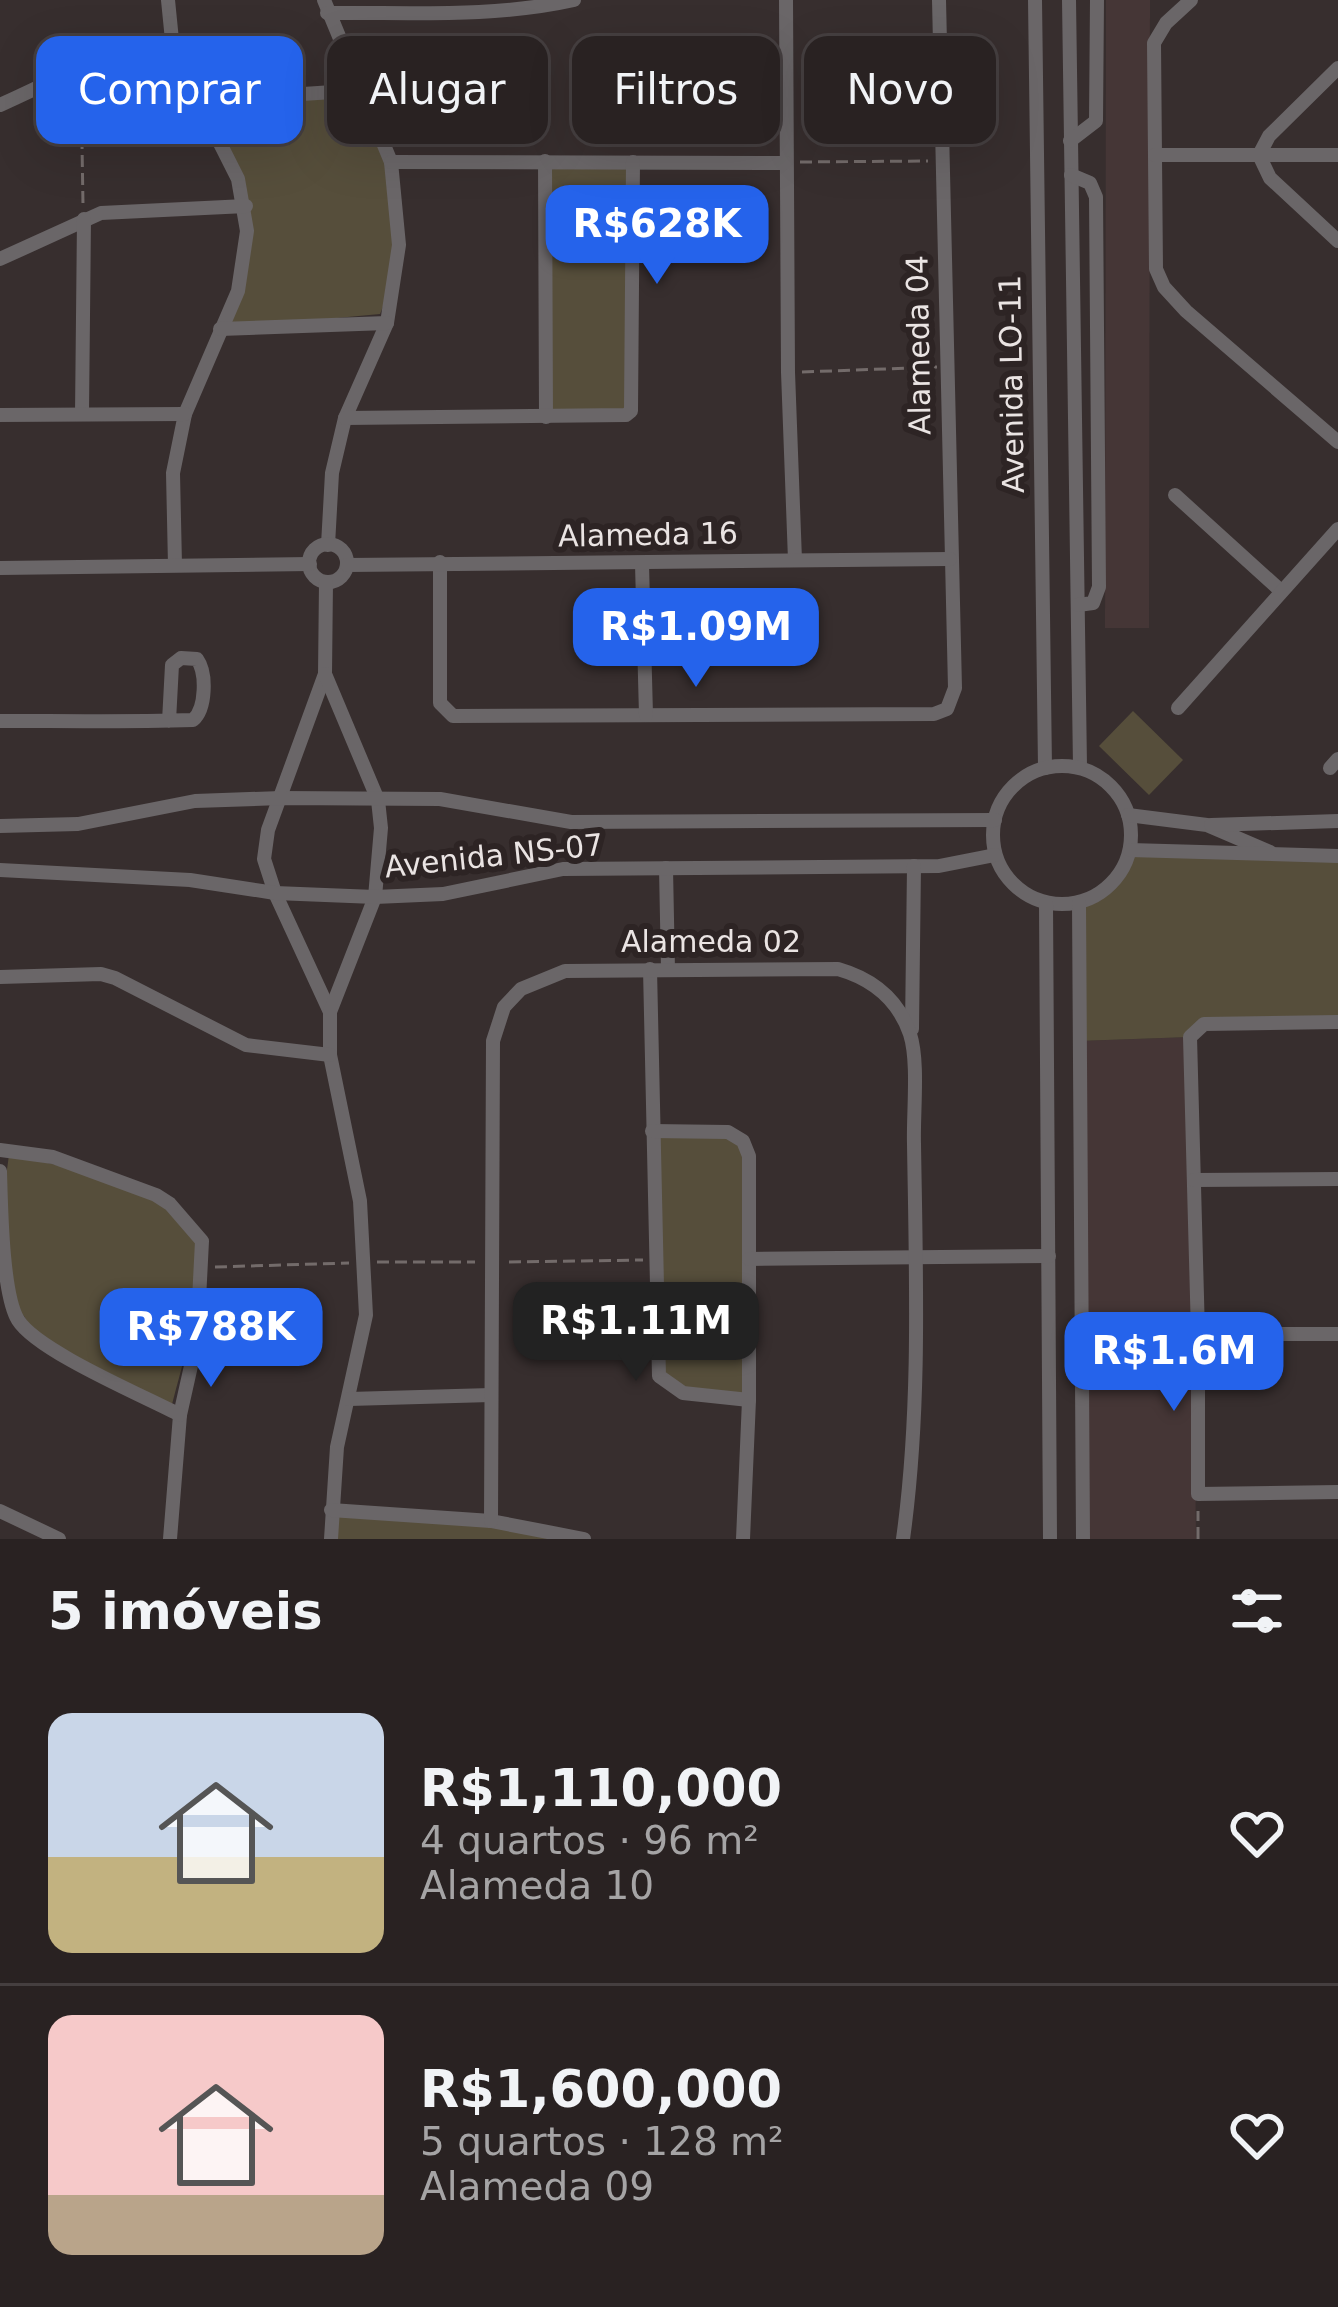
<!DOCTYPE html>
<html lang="pt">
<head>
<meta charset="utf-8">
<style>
	body { margin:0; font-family:"DejaVu Sans",sans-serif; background:#352f2f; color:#f1f3f6; height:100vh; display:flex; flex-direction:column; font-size:45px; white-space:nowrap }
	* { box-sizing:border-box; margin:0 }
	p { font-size:39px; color:#a5a4a5 }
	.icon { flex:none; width:66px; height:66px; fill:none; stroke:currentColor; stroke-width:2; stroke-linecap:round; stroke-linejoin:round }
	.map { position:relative; height:1539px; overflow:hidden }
	.sheet { display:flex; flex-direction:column; background:#292222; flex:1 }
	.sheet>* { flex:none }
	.top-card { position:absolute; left:36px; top:36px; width:1266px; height:108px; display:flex; gap:24px }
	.price { position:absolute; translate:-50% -102px; padding:0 27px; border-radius:24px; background:#2563eb; color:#fff; font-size:39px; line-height:78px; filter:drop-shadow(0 3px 6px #0008) }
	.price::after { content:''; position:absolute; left:50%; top:72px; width:36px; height:27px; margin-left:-18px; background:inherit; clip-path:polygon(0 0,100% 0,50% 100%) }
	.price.current { background:#222; color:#fff }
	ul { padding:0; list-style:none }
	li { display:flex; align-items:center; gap:36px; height:300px; padding:0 48px }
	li+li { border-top:3px solid #453f40 }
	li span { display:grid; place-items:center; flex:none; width:336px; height:240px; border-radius:24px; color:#555 }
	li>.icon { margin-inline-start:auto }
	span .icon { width:144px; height:144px; fill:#fffc; stroke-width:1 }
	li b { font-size:51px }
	h2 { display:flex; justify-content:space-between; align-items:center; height:144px; padding:0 48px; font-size:51px }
	.tag { padding:0 42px; border-radius:24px; background:#292222; box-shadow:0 12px 48px #0002,0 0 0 3px #453f40; font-size:42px; line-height:108px }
	.tag.current { background:#2563eb; color:#fff }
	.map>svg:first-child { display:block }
	.built { fill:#453636 }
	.green { fill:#564e3b }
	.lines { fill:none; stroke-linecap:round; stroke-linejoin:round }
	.path { stroke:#736b6a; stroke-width:3; stroke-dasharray:12 6; stroke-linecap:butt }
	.minor { stroke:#6a6668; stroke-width:14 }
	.labels { text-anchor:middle; stroke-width:12; stroke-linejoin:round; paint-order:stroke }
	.street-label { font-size:30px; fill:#eae4e3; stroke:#2d2424 }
</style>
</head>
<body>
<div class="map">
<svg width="1338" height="1539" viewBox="0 0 1338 1539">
	<rect width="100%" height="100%" fill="#372e2e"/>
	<g class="built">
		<path d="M 1106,0 L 1150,0 L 1149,628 L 1105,628 Z"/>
		<path d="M 1190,1037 L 1196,1539 L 1080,1539 L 1078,1041 Z"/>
	</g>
	<g class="green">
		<path d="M 363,90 L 391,162 L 397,273 L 380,314 L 220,329 L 242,274 L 246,206 L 199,101 Z"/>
		<path d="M 545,161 L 633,162 L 631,411 L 546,417 Z"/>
		<path d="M 1133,711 L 1183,760 L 1149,795 L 1099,746 Z"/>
		<path d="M 1130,850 L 1338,856 L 1338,1023 L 1199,1026 L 1190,1037 L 1078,1041 L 1079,903 L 1120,874 Z"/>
		<path d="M 652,1131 L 728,1132 L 747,1147 L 749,1400 L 672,1389 L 657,1365 Z"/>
		<path d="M 9,1155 C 59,1166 189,1186 202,1245 C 209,1279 180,1371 171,1409 L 36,1339 L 24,1316 L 14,1311 L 2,1206 Z"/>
		<path d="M 331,1510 L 437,1517 L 560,1539 L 334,1539 Z"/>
	</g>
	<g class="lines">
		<g class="path">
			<path d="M 81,83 L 83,205"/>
			<path d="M 800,162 L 928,161"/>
			<path d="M 802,372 L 937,367"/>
			<path d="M 377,1262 L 475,1262"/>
			<path d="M 509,1262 L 643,1260"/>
			<path d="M 215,1267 L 349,1263"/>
			<path d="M 1198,1539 L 1198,1511"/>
		</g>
		<g class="minor">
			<path d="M 168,0 L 173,50 L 238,179 L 247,231 L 238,291 L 185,414 L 173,473 L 175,565"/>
			<path d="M 324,0 L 391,162 L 399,245 L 387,323 L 345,418 L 332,473 L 328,545"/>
			<path d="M 786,0 L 788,372 L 795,560"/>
			<path d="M 1035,0 L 1045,768"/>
			<path d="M 1069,0 L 1080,767"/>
			<path d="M 1191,0 L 1166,23 L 1154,43 L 1156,269 L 1164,287 L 1186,311 L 1338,442"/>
			<path d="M 327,13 C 408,12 494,18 574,0"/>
			<path d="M 1338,68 L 1269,136 L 1259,155 L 1270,178 L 1338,241"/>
			<path d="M 199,101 L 363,90"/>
			<path d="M 0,105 C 69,74 93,55 173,50"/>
			<path d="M 1070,141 L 1096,121 L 1097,0"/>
			<path d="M 1155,155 L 1338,155"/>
			<path d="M 545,161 L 546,417"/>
			<path d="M 391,162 L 786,163"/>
			<path d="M 1071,175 L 1090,183 L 1096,197 L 1099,587 L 1093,603 L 1078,605"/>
			<path d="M 0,259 L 101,213 L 246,206"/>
			<path d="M 220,329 L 387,323"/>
			<path d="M 82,414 L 84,219"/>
			<path d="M 0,415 L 185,414"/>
			<path d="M 345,418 L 626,415 L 631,411 L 633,162"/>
			<path d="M 1175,495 L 1281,591"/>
			<circle cx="328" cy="563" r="19"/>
			<path d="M 440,562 L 440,703 L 453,716 L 934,714 L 947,709 L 955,688 L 939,0"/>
			<path d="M 642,564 L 646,715"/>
			<path d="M 347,565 L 950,559"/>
			<path d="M 0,568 L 310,564"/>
			<path d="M 326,582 L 325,674 L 268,830 L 264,859 L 275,893 L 330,1012"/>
			<path d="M 325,674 L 378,800 L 381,828 L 375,897 L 330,1012 L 330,1055 L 360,1201 L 366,1315 L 337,1447 L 331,1539"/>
			<path d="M 1178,708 L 1338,529"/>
			<path d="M 0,721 C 64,721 129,722 193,720 C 206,709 207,673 197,659 L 181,658 L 172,665 L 169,721"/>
			<circle cx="1062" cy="835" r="69"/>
			<path d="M 1330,768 L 1338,759"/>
			<path d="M 1128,815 L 1207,825 L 1270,852"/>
			<path d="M 1211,825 L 1338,821"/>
			<path d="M 0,826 L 78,824 L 195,801 L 281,798 L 440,799 L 571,822 L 995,820"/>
			<path d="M 1130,850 L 1338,856"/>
			<path d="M 666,868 L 668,970"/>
			<path d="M 0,870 L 190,880 L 275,893 L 375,897 L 443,894 L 563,869 L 939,866 L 995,855"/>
			<path d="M 1079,903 L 1083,1539"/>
			<path d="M 1046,904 L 1050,1539"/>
			<path d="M 650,969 L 659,1376 L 683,1393 L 749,1400"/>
			<path d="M 0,977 L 101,974 L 115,978 L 246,1045 L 330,1055"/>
			<path d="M 1338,1022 L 1204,1024 L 1190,1037 L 1198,1334 L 1198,1494 L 1338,1492"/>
			<path d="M 912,1029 L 914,866"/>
			<path d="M 652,1131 L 728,1132 L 743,1141 L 749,1156 L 749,1400 L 743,1539"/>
			<path d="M 0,1150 L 53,1157 L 156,1195 L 170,1204 L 202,1241 L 197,1339 L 180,1415 L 170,1539"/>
			<path d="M 0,1171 C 1,1204 2,1294 18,1320 C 37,1351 144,1396 180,1415"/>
			<path d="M 1194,1180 L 1338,1179"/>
			<path d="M 749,1259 L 1049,1256"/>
			<path d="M 1198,1334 L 1338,1334"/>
			<path d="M 349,1399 L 491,1395"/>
			<path d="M 331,1510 L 491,1521 L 584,1539"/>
			<path d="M 0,1511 L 59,1539"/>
			<path d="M 491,1521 L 493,1041 L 504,1007 L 521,989 L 565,971 L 838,969 C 873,979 898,999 910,1034 C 919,1062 913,1113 914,1144 C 916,1274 921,1409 903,1539"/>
		</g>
	</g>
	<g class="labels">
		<g class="street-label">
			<text transform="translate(919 345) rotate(-91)" y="10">Alameda 04</text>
			<text transform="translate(1012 384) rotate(-91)" y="10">Avenida LO-11</text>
			<text transform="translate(648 535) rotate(-1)" y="10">Alameda 16</text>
			<text transform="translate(494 856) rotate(-6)" y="10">Avenida NS-07</text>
			<text x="711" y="952">Alameda 02</text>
		</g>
	</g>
</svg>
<b class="price" style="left:657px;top:287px">R$628K</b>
<b class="price" style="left:696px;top:690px">R$1.09M</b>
<b class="price current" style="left:636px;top:1384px">R$1.11M</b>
<b class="price" style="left:211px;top:1390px">R$788K</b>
<b class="price" style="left:1174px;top:1414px">R$1.6M</b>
<div class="top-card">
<a class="tag current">Comprar</a>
<a class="tag">Alugar</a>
<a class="tag">Filtros</a>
<a class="tag">Novo</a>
</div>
</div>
<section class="sheet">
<h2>5 imóveis<svg class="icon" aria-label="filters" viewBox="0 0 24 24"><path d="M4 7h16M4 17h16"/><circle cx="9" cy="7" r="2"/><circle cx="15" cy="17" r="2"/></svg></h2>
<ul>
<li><span style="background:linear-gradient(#c9d6e8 60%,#c2b280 0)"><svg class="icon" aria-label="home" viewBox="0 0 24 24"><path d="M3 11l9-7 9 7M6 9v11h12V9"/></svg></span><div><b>R$1,110,000</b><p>4 quartos · 96 m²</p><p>Alameda 10</p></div><svg class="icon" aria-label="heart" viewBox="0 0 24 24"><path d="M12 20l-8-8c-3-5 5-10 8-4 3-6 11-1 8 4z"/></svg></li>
<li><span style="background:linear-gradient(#f6c9c9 75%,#b9a48a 0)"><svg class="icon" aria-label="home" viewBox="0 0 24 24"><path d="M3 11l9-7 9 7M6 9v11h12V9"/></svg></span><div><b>R$1,600,000</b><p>5 quartos · 128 m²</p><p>Alameda 09</p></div><svg class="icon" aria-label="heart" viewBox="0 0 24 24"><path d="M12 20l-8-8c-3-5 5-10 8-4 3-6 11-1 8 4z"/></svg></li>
</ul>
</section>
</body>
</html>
